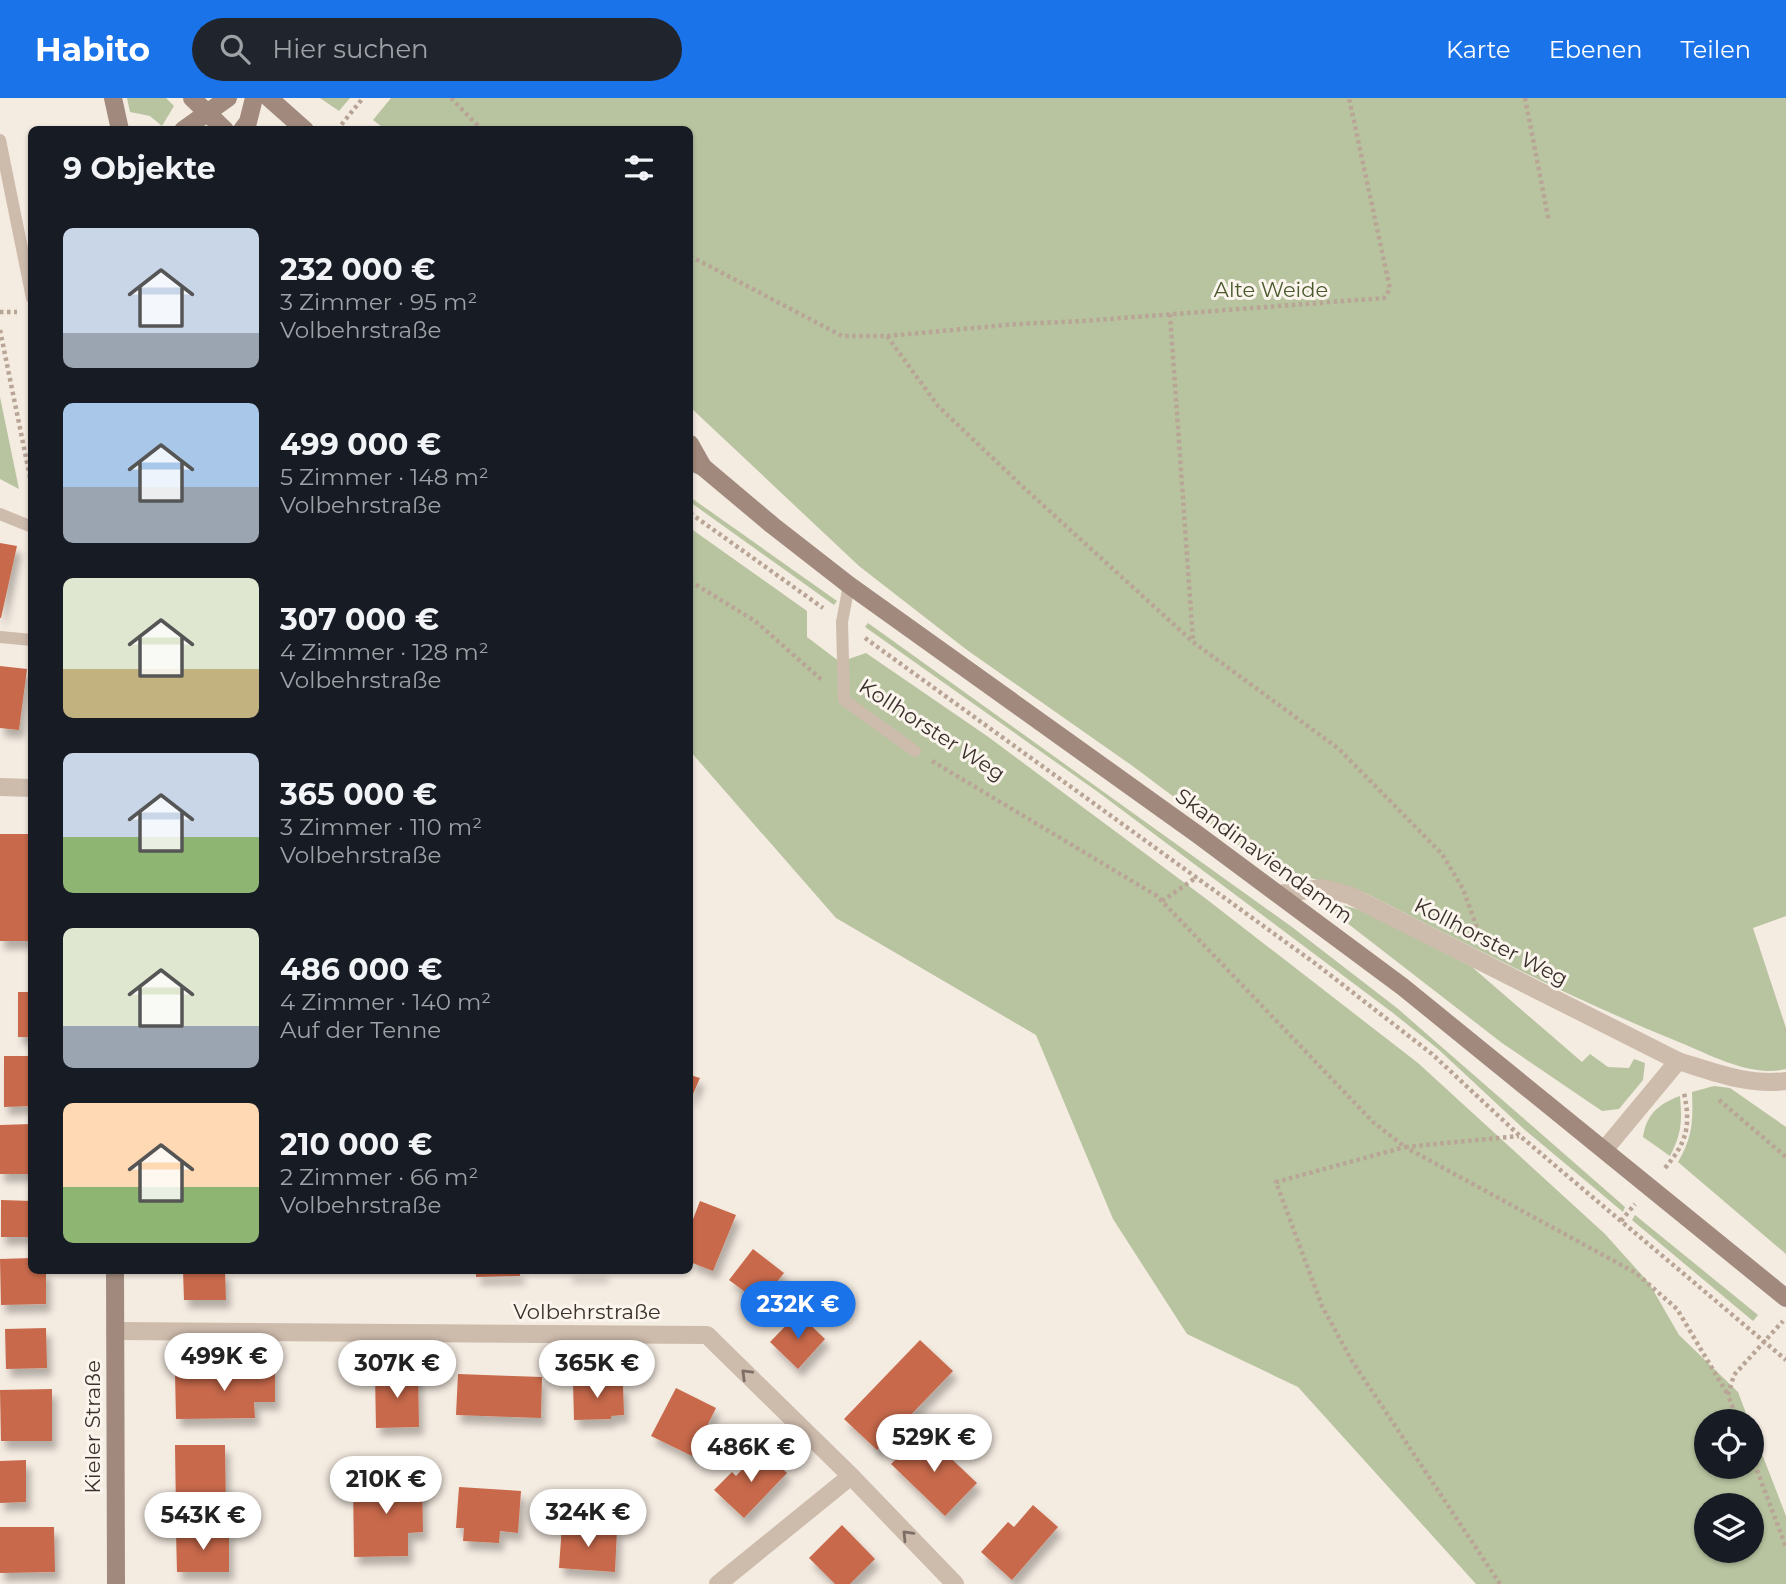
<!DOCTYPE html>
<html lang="de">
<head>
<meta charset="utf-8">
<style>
	body { margin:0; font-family:Montserrat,sans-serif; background:#20242c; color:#f1f3f6; height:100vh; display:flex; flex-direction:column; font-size:26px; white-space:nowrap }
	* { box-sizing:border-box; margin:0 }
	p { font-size:23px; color:#9ea1a6 }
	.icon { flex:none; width:38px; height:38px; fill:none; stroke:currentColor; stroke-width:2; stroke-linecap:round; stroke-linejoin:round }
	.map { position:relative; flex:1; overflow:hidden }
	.details { position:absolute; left:28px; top:28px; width:665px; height:1148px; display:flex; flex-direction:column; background:#171b24; border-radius:10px; box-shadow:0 2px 5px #0004 }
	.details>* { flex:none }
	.fabs { position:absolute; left:1694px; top:1311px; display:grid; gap:14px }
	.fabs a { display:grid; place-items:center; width:70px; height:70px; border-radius:50%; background:#171b24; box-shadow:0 2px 5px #0004; font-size:35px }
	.price { position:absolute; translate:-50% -60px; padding:0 16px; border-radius:24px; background:#fff; color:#222; font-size:23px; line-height:46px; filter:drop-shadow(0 2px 4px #0008) }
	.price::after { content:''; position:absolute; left:50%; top:42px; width:21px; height:16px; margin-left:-10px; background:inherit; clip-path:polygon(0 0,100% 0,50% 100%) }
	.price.active { background:#1a73e8; color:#fff }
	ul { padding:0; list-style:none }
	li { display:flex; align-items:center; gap:21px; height:175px; padding:0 35px }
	li span { display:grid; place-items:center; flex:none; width:196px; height:140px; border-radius:10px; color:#555 }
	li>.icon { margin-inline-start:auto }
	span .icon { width:84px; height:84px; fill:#fffc; stroke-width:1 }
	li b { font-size:30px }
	h2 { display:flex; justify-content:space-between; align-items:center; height:84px; padding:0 35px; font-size:30px }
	header { display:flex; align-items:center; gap:42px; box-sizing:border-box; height:98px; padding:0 35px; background:#1a73e8; color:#fff }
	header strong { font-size:33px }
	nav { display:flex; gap:38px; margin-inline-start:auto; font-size:24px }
	.search { width:490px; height:63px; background:#20242c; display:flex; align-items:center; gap:18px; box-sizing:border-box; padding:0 24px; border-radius:38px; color:#9ea1a6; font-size:26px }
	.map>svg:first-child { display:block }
	.green { fill:#b8c4a0; fill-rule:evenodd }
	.building { fill:#c8694b; filter:url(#shadow) }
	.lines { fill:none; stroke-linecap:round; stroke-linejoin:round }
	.path { stroke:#b9a596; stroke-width:4.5; stroke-dasharray:3.5 3.5; stroke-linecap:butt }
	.lane { stroke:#cdbbac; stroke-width:12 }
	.street { stroke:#cdbbac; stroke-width:18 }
	.secondary { stroke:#a18a7d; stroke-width:18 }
	.oneway { stroke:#7d6f65 }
	.labels { text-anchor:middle; stroke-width:6; stroke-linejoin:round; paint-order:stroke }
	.park-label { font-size:21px; fill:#4a5a2e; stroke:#fbf5ee }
	.street-label { font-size:21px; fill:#3b302b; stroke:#fbf5ee }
</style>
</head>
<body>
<header>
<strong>Habito</strong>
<div class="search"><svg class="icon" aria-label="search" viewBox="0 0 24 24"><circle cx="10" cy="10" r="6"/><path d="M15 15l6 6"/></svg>Hier suchen</div>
<nav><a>Karte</a><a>Ebenen</a><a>Teilen</a></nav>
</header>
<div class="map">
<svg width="1786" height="1486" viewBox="0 0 1786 1486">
	<defs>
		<filter id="shadow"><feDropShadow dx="4.5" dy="8" stdDeviation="3.5" flood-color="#0004"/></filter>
	</defs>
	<rect width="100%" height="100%" fill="#f4ebe1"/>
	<g class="green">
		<path d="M 127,0 L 166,0 L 174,8 L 162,28 L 150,18 L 130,14 Z"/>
		<path d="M 320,0 L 350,0 L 339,13 Z"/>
		<path d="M 391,0 L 1786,0 L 1786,818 L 1753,830 L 1786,930 L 1786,971 C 1750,980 1707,955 1674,942 C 1568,899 1467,846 1365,795 C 1346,787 1326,785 1307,779 C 1286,773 1265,763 1246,753 L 1134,669 L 967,552 L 859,468 L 690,309 L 690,32 L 386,32 L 373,22 Z"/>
		<path d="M 0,299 L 19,391 L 0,381 Z"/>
		<path d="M 690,399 L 837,503 L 834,507 L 690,404 Z"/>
		<path d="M 690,430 L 807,513 L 807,539 L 840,564 L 866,555 L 987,638 L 1205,800 L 1418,965 L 1605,1136 L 1649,1185 L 1679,1237 L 1738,1294 L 1749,1323 L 1706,1323 L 1706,1368 L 1752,1368 L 1752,1330 L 1786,1418 L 1786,1486 L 1476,1486 L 1298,1289 L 1187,1236 L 1113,1121 L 1036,937 L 836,820 L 690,653 ZM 1706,1407 L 1752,1407 L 1752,1452 L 1706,1452 Z"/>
		<path d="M 868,525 L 1292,829 L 1397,910 L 1625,1109 L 1623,1114 L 1525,1032 L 1438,951 L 1393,915 L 1098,694 L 865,529 Z"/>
		<path d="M 1331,806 L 1339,806 L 1364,813 L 1472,869 L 1582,964 L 1590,956 L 1608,969 L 1629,970 L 1634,961 L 1645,965 L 1643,982 L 1619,1011 L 1602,1013 L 1502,945 L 1329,811 Z"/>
		<path d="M 1714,988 L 1730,990 L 1786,1029 L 1786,1156 L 1678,1064 C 1693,1038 1693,1024 1692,994 Z"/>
		<path d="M 1680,998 C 1682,1024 1682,1034 1670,1058 L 1643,1039 C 1646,1016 1660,1005 1680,998 Z"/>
		<path d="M 1635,1117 L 1758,1217 L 1753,1223 L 1632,1122 Z"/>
	</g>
	<g class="building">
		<path d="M 0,445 L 17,448 L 1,520 L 0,520 Z"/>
		<path d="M 0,568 L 27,571 L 19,632 L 0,630 Z"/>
		<rect x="0" y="736" width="32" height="107"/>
		<rect x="18" y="894" width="14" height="45"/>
		<path d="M 4,958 L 32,958 L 32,1008 L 4,1009 Z"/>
		<path d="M 690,977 L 700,980 L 690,1003 Z"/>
		<path d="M 32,1026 L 32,1076 L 0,1076 L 0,1027 Z"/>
		<path d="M 1,1102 L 32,1103 L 32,1139 L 1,1139 Z"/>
		<path d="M 700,1103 L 736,1117 L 713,1173 L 690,1164 L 690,1129 Z"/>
		<path d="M 753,1151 L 784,1175 L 760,1205 L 729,1182 Z"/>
		<path d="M 32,1160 L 32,1172 L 46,1172 L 46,1206 L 1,1207 L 0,1161 Z"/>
		<path d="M 183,1172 L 225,1172 L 226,1202 L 184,1202 Z"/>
		<path d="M 476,1172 L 520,1172 L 520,1178 L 476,1179 Z"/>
		<rect x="568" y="1172" width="36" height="4"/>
		<path d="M 798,1215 L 825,1241 L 798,1271 L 770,1244 Z"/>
		<path d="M 46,1230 L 47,1270 L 6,1271 L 5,1231 Z"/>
		<path d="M 920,1242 L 953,1273 L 877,1352 L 844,1321 Z"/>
		<path d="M 227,1269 L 275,1269 L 275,1304 L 254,1304 L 255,1320 L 176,1321 L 175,1275 L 227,1274 Z"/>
		<path d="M 418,1274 L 419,1329 L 376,1330 L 375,1275 Z"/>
		<path d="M 458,1276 L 542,1279 L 541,1320 L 456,1317 Z"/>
		<path d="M 573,1283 L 610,1283 L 610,1287 L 623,1286 L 624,1317 L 611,1318 L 611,1321 L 574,1322 Z"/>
		<path d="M 676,1290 L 716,1310 L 692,1358 L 651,1338 Z"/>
		<path d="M 52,1291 L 52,1343 L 1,1343 L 0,1292 Z"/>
		<path d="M 923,1334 L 977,1385 L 945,1418 L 891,1366 Z"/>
		<path d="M 175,1347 L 225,1347 L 226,1413 L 176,1414 Z"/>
		<path d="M 761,1351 L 787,1375 L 744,1420 L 714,1392 L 732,1374 L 736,1378 Z"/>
		<path d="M 26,1362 L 26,1404 L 0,1405 L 0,1363 Z"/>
		<path d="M 422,1381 L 423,1434 L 408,1435 L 408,1458 L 354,1459 L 353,1382 Z"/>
		<path d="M 459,1389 L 521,1393 L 518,1435 L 500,1433 L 499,1445 L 463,1443 L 464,1430 L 456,1430 Z"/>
		<path d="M 1033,1407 L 1058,1429 L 1012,1482 L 981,1454 L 1008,1424 L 1014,1429 Z"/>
		<path d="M 562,1427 L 617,1431 L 615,1474 L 559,1470 Z"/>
		<path d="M 842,1427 L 875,1461 L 850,1486 L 835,1486 L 809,1460 Z"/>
		<path d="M 0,1429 L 54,1429 L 55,1474 L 0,1475 Z"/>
		<path d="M 229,1433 L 229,1474 L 177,1474 L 176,1434 Z"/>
	</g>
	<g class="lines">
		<g class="path">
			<path d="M 451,0 L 482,32"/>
			<path d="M 1525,0 L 1549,124"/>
			<path d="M 337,32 L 363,0"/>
			<path d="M 690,158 L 842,238 L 887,238 L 938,308 L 1022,388 L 1193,544 L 1339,651 L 1442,756 L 1463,791 L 1479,835"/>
			<path d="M 0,214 L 17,214"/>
			<path d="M 1170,216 L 1193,543"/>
			<path d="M 0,232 L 32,389"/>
			<path d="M 887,238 L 1017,226 L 1083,223 L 1384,200 L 1390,191 L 1349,0"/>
			<path d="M 690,415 L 823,510"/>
			<path d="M 690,483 L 755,523 L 823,583"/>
			<path d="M 865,540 L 1316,866 L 1432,956 L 1520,1038 L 1786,1262"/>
			<path d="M 932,663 L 1157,798 L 1373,1024 L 1405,1049 L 1519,1038"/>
			<path d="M 1162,803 L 1197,779"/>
			<path d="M 1719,1002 L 1786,1059"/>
			<path d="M 1665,1070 C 1687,1044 1691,1028 1684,995"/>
			<path d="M 1621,1123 L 1635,1106"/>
			<path d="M 1738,1323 L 1728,1297 L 1734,1277 L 1783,1223"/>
			<path d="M 1752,1359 L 1786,1449"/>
			<path d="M 1500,1486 L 1352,1263 L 1322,1208 L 1276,1084 L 1405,1049 L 1636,1175 L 1677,1211 L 1728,1297"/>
		</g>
		<g class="lane">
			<path d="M 0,42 L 32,200"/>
			<path d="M 0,416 L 32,429"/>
			<path d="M 849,487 L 842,524 L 844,602 L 915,653"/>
			<path d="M 0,539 L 32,542"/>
		</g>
		<g class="street">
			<path d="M 0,689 L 32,690"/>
			<path d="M 1279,796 L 1322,790 L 1349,797 L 1678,963 C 1714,974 1748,988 1786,983"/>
			<path d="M 1605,1051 L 1678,963"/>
			<path d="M 115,1233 L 707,1237 L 851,1378 L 955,1486"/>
			<path d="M 718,1486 L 851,1378"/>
		</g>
		<g class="secondary">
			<path d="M 113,0 L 120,32"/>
			<path d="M 192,0 L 225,32"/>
			<path d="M 269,0 L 305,32"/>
			<path d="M 183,32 L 228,0"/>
			<path d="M 242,32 L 248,24 L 254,0"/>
			<path d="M 690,346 L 703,369"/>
			<path d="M 690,363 L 703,369 L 772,427 L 849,487 L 1197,736 L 1403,889 L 1786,1200"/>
			<path d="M 115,1172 L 116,1486"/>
		</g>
	</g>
	<defs><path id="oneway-chevron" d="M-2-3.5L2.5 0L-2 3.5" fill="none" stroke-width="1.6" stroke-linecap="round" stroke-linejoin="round" transform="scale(1.75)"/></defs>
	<g class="oneway">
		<use href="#oneway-chevron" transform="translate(746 1276) rotate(-136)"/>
		<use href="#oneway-chevron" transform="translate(907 1437) rotate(-134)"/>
	</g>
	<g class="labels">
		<g class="park-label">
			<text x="1271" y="199">Alte Weide</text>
		</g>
		<g class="street-label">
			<text transform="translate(932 632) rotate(33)" y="7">Kollhorster Weg</text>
			<text transform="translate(1264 758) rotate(36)" y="7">Skandinaviendamm</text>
			<text transform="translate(1491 844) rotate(27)" y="7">Kollhorster Weg</text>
			<text x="587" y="1221">Volbehrstraße</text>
			<text transform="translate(93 1329) rotate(-90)" y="7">Kieler Straße</text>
		</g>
	</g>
</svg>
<div class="fabs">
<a><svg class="icon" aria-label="locate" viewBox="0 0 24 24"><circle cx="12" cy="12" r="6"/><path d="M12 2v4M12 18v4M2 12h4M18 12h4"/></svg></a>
<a><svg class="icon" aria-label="layers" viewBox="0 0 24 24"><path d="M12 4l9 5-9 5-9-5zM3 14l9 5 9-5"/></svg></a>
</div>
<b class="price active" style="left:798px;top:1243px">232K €</b>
<b class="price" style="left:224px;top:1295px">499K €</b>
<b class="price" style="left:397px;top:1302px">307K €</b>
<b class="price" style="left:597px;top:1302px">365K €</b>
<b class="price" style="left:934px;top:1376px">529K €</b>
<b class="price" style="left:751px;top:1386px">486K €</b>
<b class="price" style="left:386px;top:1418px">210K €</b>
<b class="price" style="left:588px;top:1451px">324K €</b>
<b class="price" style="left:203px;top:1454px">543K €</b>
<section class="details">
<h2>9 Objekte<svg class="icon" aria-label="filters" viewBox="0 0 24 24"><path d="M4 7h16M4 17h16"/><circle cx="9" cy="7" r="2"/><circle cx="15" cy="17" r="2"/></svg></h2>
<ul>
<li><span style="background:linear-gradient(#c9d6e8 75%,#9aa5b1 0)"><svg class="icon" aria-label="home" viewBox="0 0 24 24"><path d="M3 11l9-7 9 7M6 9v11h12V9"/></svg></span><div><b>232 000 €</b><p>3 Zimmer · 95 m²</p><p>Volbehrstraße</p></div></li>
<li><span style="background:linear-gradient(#a9c7e8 60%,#9aa5b1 0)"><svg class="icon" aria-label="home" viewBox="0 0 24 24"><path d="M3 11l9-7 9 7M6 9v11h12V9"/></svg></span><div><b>499 000 €</b><p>5 Zimmer · 148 m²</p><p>Volbehrstraße</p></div></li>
<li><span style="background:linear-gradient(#dfe7d0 65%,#c2b280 0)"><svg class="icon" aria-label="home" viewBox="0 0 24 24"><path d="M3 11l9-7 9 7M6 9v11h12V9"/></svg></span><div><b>307 000 €</b><p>4 Zimmer · 128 m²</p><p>Volbehrstraße</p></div></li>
<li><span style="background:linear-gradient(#c9d6e8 60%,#8fb573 0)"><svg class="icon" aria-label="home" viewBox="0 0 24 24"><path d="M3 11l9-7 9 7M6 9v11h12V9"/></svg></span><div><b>365 000 €</b><p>3 Zimmer · 110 m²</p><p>Volbehrstraße</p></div></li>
<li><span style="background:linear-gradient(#dfe7d0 70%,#9aa5b1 0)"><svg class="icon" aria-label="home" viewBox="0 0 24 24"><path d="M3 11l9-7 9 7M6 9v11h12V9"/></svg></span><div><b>486 000 €</b><p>4 Zimmer · 140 m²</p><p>Auf der Tenne</p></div></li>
<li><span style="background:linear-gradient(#ffd9b3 60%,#8fb573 0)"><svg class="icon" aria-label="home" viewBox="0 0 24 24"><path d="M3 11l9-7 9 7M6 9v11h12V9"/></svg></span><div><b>210 000 €</b><p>2 Zimmer · 66 m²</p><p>Volbehrstraße</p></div></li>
</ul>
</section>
</div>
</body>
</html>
